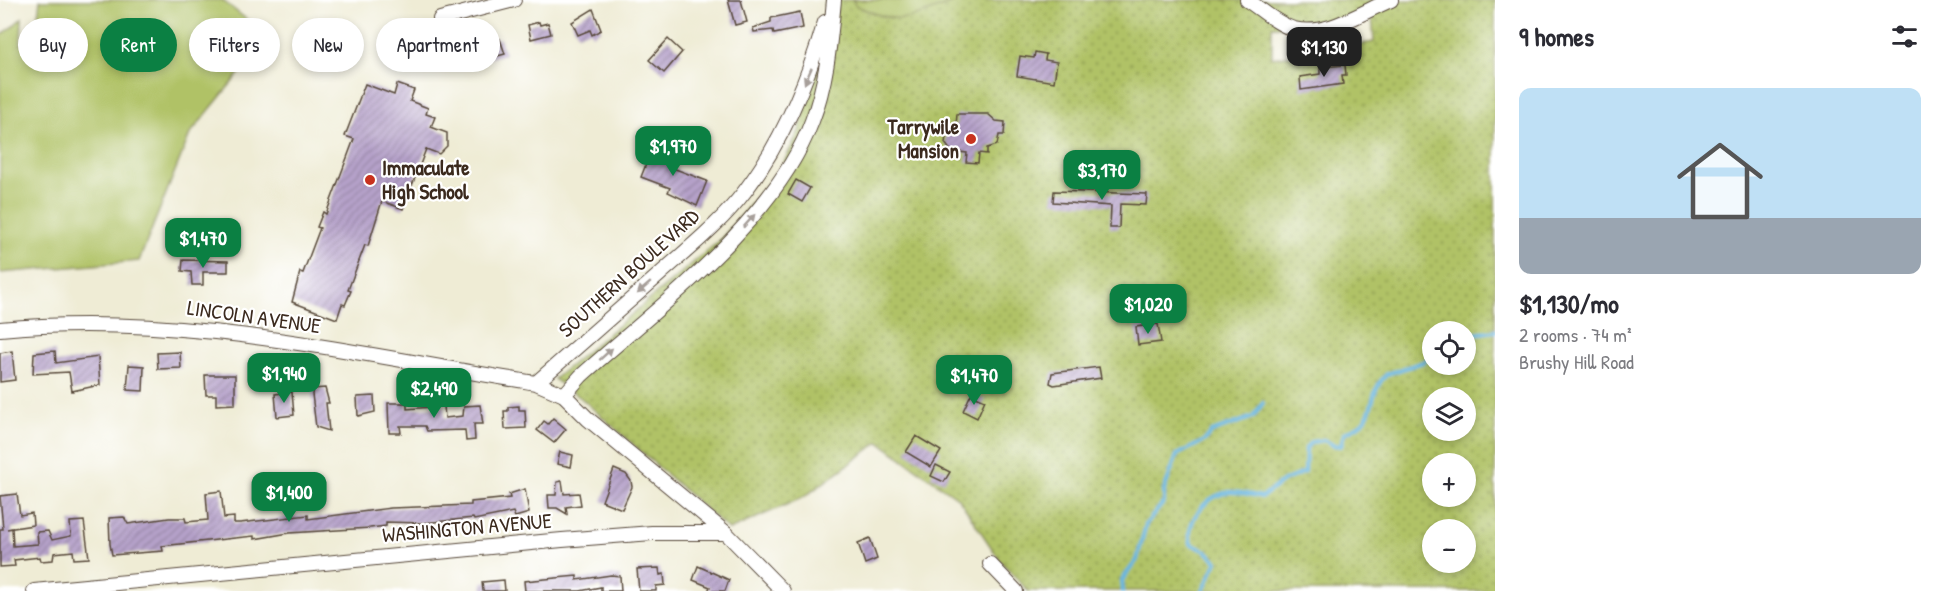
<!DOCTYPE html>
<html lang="en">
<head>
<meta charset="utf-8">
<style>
	body { margin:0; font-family:"Patrick Hand",sans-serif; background:#f2f2f3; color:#2b2b33; height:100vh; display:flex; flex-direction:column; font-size:22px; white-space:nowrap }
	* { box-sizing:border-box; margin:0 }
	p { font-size:20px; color:#7c7c81 }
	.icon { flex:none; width:33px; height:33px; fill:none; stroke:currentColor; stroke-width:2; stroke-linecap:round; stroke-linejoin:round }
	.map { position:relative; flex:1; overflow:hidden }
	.panel { display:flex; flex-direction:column; background:#fff; width:450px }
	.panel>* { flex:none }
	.hud { position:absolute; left:18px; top:18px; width:570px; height:54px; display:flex; gap:12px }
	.fabs { position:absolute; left:1422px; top:321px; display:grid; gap:12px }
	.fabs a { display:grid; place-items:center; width:54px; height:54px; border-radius:50%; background:#fff; box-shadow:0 3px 9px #0003; font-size:30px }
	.price { position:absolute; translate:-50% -51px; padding:0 14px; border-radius:12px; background:#0b8043; color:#fff; font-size:20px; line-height:39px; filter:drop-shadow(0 2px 3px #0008) }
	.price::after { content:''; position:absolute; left:50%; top:36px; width:18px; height:14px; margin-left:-9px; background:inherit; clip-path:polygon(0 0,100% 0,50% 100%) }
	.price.active { background:#222; color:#fff }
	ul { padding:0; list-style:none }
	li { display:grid; align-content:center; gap:12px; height:318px; padding:0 24px }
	li span { display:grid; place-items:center; height:186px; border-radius:12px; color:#555 }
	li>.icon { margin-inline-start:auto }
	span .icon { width:108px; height:108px; fill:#fffc; stroke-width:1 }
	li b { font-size:26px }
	h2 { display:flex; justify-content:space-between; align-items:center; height:72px; padding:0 24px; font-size:26px }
	.chip { padding:0 21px; border-radius:27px; background:#fff; box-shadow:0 3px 9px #0003; font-size:21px; line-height:54px }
	.chip.active { background:#0b8043; color:#fff }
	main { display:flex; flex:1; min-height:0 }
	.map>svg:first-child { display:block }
	.grass { fill:url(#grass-dots); stroke:#767642; stroke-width:1.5; fill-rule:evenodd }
	.garden { fill:#b0c266; stroke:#767642; stroke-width:1.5 }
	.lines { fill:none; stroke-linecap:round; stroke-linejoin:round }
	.stream { stroke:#68b6e2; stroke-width:4 }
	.building { fill:url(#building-hatch) }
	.minor-casing { stroke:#564739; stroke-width:16 }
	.minor { stroke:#fff; stroke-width:14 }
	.oneway { fill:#a79f9a }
	.poi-dot { fill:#c8321e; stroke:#fff; stroke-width:2 }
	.labels { text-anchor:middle; stroke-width:4.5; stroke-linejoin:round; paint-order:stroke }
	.poi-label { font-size:21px; font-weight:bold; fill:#3b2a1e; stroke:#fff; text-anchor:end }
	.street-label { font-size:21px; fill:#3b2a1e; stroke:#fff }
</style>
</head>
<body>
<main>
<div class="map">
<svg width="1495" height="591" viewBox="0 0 1495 591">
	<defs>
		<pattern id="grass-dots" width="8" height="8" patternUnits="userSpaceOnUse" patternTransform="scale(1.5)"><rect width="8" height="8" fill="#b0c266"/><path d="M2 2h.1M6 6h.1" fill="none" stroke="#909e53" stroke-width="1.8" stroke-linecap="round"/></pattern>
		<pattern id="building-hatch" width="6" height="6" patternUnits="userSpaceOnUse" patternTransform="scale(1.5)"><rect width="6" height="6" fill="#b6a2ca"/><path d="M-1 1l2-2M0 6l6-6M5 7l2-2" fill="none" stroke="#9584a3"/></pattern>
	</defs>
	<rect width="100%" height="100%" fill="#fff"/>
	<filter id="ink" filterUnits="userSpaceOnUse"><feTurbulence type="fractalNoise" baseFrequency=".0167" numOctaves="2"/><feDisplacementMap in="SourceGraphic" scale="12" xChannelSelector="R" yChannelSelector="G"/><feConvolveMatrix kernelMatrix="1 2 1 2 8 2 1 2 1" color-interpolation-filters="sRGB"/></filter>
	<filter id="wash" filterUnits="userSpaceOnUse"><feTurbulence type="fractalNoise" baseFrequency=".008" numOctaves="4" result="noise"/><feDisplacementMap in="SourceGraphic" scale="24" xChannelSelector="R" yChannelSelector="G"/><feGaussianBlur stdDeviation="1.35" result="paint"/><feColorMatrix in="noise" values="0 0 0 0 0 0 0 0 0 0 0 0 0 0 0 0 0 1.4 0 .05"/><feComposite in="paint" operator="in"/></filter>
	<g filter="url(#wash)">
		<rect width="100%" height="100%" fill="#efecd5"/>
		<path class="grass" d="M 826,0 L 1495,0 L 1495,591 L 1028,591 L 999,559 L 959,499 L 879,442 L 804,497 L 729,530 L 581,398 L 554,379 L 719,241 L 780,170 L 799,131 L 819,58 ZM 1372,17 L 1374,42 L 1272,58 L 1272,26 L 1330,27 ZM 1432,332 L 1466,332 L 1466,364 L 1432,364 ZM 1432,398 L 1466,398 L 1466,430 L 1432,430 ZM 1432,464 L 1466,464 L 1466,496 L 1432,496 ZM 1432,530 L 1466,530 L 1466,562 L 1432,562 Z"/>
		<g class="garden">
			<path d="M 40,0 L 222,0 L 269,37 L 190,134 L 139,261 L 0,273 L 0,37 L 22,18 L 21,45 L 34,44 Z"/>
			<path d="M 853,0 L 960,0 C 911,17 904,29 855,5 Z"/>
		</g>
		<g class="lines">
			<g class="stream">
				<path d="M 1466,335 L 1495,331"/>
				<path d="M 1123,591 L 1122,580 L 1137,560 L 1146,524 L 1164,502 L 1164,490 L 1177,455 L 1204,441 L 1212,432 L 1253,417 L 1263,403"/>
				<path d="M 1203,591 L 1217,561 L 1206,551 L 1191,544 C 1185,521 1205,496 1229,492 C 1239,491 1252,495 1262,497 L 1283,481 L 1305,472 L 1306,448 L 1311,442 L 1324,440 L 1333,445 L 1341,446 L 1344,433 C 1383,418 1363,397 1387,374 L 1423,362 L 1432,355"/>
			</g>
		</g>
		<g id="blocks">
			<g class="building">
				<path d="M 728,0 L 741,0 L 747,22 L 735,25 Z"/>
				<path d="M 593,9 L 601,30 L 592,35 L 590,30 L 578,35 L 572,22 Z"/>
				<path d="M 800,12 L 803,28 L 774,34 L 773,30 L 754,32 L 753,28 L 771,22 L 771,18 Z"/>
				<path d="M 539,22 L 540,25 L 548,23 L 551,34 L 531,39 L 528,25 Z"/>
				<path d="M 494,38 L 500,39 L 505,54 L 475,62 L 470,45 Z"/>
				<path d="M 668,39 L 682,52 L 664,73 L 649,60 Z"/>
				<path d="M 1035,52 L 1046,54 L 1045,60 L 1057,62 L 1054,82 L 1017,76 L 1020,56 L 1034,58 Z"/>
				<path d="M 1345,65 L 1346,75 L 1342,75 L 1343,84 L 1301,90 L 1300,77 L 1320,74 L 1320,67 Z"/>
				<path d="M 365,84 L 394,95 L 397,84 L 414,90 L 410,101 L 428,108 L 426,114 L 435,117 L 431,127 L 447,133 L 447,146 L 439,154 L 426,149 L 403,209 L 382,201 L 368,246 L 365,245 L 348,290 L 351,291 L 345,305 L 342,304 L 337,319 L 292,302 L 300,272 L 303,273 L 320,228 L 317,227 L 323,212 L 326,214 L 354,139 L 345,136 Z"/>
				<path d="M 957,114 L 988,114 L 996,121 L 1005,122 L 1004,135 L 999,135 L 997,145 L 987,148 L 987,154 L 979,153 L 978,163 L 966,162 L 967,153 L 951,151 L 945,143 L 947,131 L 956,126 Z"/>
				<path d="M 654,144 L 672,151 L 668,162 L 671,163 L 670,167 L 707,181 L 697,206 L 668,192 L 670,188 L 641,177 Z"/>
				<path d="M 796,180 L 810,188 L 802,202 L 788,194 Z"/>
				<path d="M 1054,191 L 1147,194 L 1146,205 L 1120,204 L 1119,228 L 1110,228 L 1111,206 L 1053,202 Z"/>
				<path d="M 183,260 L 228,261 L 228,272 L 203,272 L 203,285 L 192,285 L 191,272 L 182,271 Z"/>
				<path d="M 1158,324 L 1161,342 L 1138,345 L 1136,327 Z"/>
				<path d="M 12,351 L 15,380 L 0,382 L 0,353 Z"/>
				<path d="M 55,351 L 56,363 L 98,357 L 100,385 L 72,391 L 69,372 L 33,374 L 34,353 Z"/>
				<path d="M 180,352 L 181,368 L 158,369 L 157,353 Z"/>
				<path d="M 129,365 L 144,366 L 143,391 L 127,390 Z"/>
				<path d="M 1099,367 L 1101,378 L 1054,385 L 1050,383 L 1052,373 Z"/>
				<path d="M 205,375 L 235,375 L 235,404 L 216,405 L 216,395 L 206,395 Z"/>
				<path d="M 325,388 L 329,403 L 326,403 L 329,431 L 316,427 L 312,394 L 313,389 Z"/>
				<path d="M 292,392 L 294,415 L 277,417 L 275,394 Z"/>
				<path d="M 971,394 L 985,400 L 977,418 L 963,411 Z"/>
				<path d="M 374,396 L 375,412 L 358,416 L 357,397 Z"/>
				<path d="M 388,403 L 407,403 L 407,409 L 444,406 L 445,418 L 463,416 L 464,406 L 480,405 L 483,424 L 474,424 L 475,440 L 466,441 L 465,430 L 427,431 L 425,426 L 400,426 L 401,433 L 389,433 Z"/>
				<path d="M 519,406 L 519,410 L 525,410 L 526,428 L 505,429 L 504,411 L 508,411 L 508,407 Z"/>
				<path d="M 553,418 L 566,429 L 554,443 L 537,430 L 544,421 L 548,424 Z"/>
				<path d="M 916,436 L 941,451 L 931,467 L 906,452 Z"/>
				<path d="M 560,452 L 573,455 L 571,467 L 557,464 Z"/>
				<path d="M 936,465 L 950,472 L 944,482 L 931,476 Z"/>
				<path d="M 614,469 L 626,474 L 631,481 L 632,487 L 622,509 L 602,501 Z"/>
				<path d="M 562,481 L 564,494 L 579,493 L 581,505 L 566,507 L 567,514 L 557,508 L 549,508 L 548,495 L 556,495 L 557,482 Z"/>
				<path d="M 525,489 L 529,513 L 515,517 L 513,512 L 474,520 L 473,518 L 423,523 L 386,522 L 386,526 L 370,528 L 289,533 L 254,539 L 254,536 L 235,538 L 162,546 L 163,551 L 112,555 L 110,544 L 109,518 L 124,517 L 128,524 L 169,518 L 185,518 L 186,522 L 208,520 L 206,493 L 221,491 L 224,518 L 234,517 L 234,523 L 240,523 L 308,515 L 308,519 L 391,508 L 471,505 L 471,502 L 510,498 L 509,494 Z"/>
				<path d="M 17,494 L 20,515 L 32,513 L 33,525 L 7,529 L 12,528 L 13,546 L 38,544 L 37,532 L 48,531 L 52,540 L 71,536 L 70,522 L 84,521 L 89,558 L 74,559 L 73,551 L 54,553 L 53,560 L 41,561 L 40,557 L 14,560 L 15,566 L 0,567 L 0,529 L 3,529 L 0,496 Z"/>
				<path d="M 870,538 L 877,559 L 865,564 L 858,543 Z"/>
				<path d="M 698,566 L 729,580 L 725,591 L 708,591 L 710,587 L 693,580 Z"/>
				<path d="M 659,568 L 660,575 L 664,574 L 665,585 L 656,586 L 656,591 L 639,591 L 637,569 Z"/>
				<path d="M 611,575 L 620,576 L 621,591 L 601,591 L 601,587 L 580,591 L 525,591 L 524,581 L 577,576 L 577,580 Z"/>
				<path d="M 504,580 L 505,591 L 483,591 L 482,582 Z"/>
			</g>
		</g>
	</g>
	<g filter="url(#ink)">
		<use href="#blocks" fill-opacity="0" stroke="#564739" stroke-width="1.5"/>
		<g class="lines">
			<defs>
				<g id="minor">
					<path d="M 1247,0 C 1261,9 1278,25 1294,29 C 1328,37 1361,12 1391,0"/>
					<path d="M 440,19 L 514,0"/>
					<path d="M 0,329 C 180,311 359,355 536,383 L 564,395 L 588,419 L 726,533 L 783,591"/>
					<path d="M 536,383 C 577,347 619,310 660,274 C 689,248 721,223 745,191 C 783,141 807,82 825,22"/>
					<path d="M 564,395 L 581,376 C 659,306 775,221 812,121 C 827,82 830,42 834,0"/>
					<path d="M 990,564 L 1016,591"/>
					<path d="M 34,591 L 562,540 L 652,533 L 726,533"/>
				</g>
			</defs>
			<use href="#minor" class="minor-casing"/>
			<use href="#minor" class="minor"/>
		</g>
		<defs><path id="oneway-solid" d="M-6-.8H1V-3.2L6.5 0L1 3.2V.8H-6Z" transform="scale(1.5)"/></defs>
		<g class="oneway">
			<use href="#oneway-solid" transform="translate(808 76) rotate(114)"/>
			<use href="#oneway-solid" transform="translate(749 221) rotate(-48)"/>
			<use href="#oneway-solid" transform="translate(644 288) rotate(139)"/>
			<use href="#oneway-solid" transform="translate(606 354) rotate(-42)"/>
		</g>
	</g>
	<g class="poi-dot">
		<circle cx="971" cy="139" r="6"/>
		<circle cx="370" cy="180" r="6"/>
	</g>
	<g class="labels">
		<g class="poi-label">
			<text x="959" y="134">Tarrywile<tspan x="959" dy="24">Mansion</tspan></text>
			<text x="382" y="175" text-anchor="start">Immaculate<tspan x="382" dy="24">High School</tspan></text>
		</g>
		<g class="street-label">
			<text transform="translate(629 273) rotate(-42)" y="7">SOUTHERN BOULEVARD</text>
			<text transform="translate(254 317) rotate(8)" y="7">LINCOLN AVENUE</text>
			<text transform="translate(467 528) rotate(-5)" y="7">WASHINGTON AVENUE</text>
		</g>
	</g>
</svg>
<div class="fabs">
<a><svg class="icon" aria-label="locate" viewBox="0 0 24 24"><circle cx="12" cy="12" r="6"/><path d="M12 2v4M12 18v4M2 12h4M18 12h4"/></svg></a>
<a><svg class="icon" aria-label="layers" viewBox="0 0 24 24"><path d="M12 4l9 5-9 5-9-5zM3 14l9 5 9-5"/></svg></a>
<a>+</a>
<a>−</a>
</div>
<b class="price active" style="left:1324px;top:78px">$1,130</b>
<b class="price" style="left:673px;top:177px">$1,970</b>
<b class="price" style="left:1102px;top:201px">$3,170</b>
<b class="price" style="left:203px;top:269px">$1,470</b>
<b class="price" style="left:1148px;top:335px">$1,020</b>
<b class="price" style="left:284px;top:404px">$1,940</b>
<b class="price" style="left:974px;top:406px">$1,470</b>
<b class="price" style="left:434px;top:419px">$2,490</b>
<b class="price" style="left:289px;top:523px">$1,400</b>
<div class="hud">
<a class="chip">Buy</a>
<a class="chip active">Rent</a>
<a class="chip">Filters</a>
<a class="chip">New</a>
<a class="chip">Apartment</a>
</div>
</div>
<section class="panel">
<h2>9 homes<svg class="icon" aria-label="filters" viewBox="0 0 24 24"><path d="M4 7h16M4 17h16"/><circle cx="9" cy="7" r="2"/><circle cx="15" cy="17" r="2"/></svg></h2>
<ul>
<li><span style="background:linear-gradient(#bfe0f5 70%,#9aa5b1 0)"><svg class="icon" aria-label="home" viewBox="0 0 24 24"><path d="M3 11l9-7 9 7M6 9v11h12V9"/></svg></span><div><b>$1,130/mo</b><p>2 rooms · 74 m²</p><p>Brushy Hill Road</p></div></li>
</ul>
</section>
</main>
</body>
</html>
